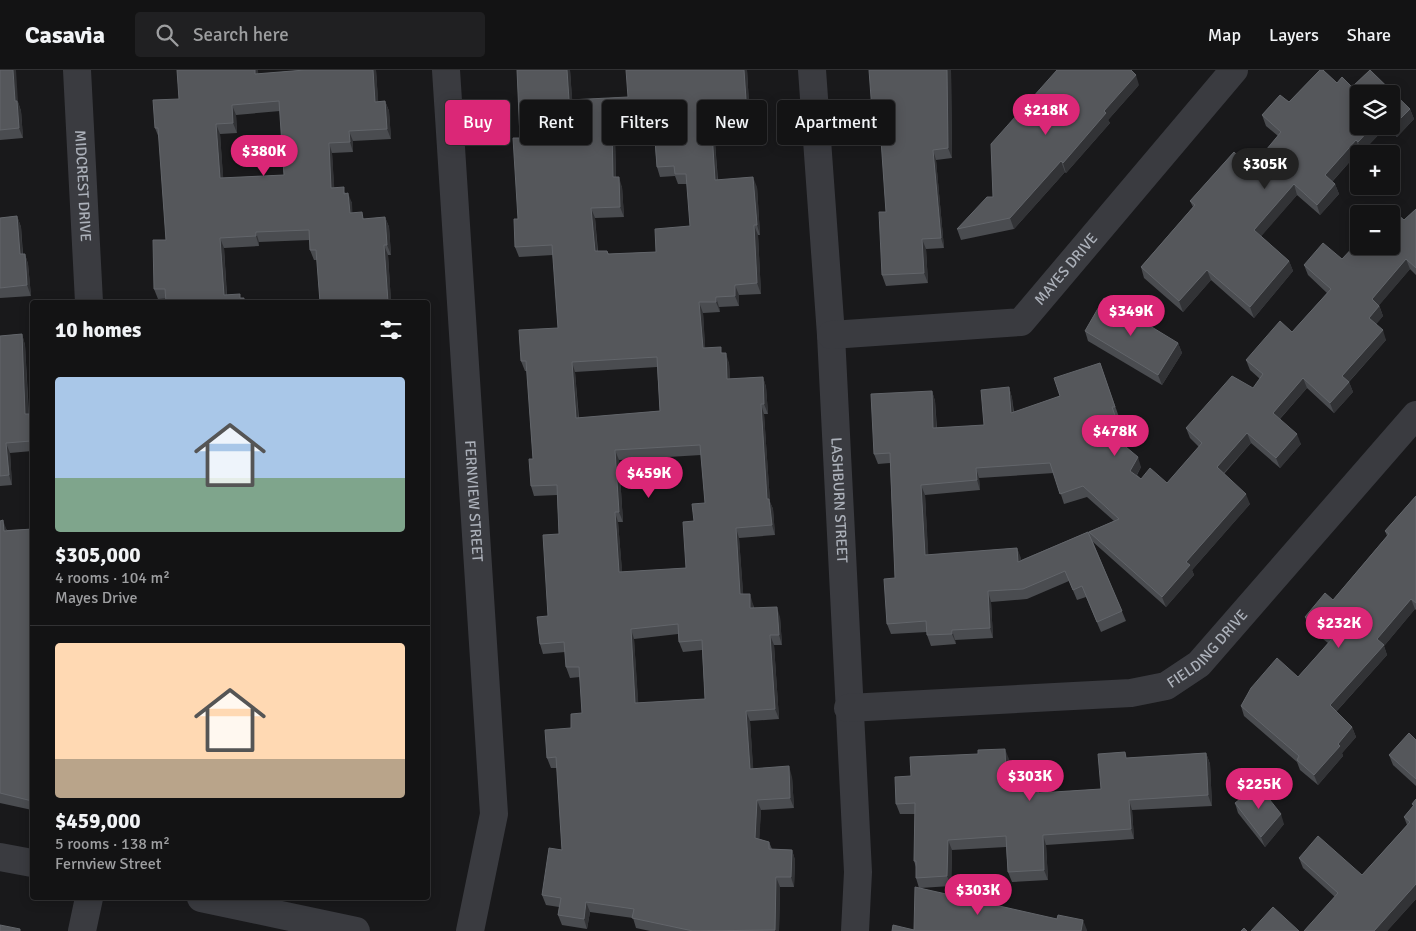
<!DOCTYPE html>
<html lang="en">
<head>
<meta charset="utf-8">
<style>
	body { margin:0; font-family:Signika,sans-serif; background:#202022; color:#f1f3f6; height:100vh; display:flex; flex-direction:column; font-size:19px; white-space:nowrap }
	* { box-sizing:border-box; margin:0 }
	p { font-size:16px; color:#9d9ea0 }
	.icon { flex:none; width:28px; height:28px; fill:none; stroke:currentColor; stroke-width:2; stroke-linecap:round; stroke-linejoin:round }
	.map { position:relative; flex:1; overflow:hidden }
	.panel { position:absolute; left:30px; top:230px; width:400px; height:600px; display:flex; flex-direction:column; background:#131314; border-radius:5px; box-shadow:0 2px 12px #0003,0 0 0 1px #323234 }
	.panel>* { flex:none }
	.top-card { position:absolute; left:445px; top:30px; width:475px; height:45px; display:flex; gap:10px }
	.tools { position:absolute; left:1350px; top:15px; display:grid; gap:10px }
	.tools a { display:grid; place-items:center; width:50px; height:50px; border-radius:5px; background:#131314; box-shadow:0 2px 12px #0003,0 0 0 1px #323234; font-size:25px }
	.price { position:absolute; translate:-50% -42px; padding:0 11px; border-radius:18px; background:#db2777; color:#fff; font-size:16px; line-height:32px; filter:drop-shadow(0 1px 2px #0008) }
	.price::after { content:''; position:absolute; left:50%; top:30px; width:15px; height:11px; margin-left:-8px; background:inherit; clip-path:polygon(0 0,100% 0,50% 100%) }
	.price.active { background:#222; color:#fff }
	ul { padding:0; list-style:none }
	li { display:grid; align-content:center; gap:10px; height:265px; padding:0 25px }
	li+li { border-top:1px solid #323234 }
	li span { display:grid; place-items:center; height:155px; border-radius:5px; color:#555 }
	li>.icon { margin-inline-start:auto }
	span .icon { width:90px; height:90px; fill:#fffc; stroke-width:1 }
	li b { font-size:21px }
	h2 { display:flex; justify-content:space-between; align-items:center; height:60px; padding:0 25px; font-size:21px }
	.pill { padding:0 18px; border-radius:5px; background:#131314; box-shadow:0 2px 12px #0003,0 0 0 1px #323234; font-size:18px; line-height:45px }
	.pill.active { background:#db2777; color:#fff }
	header { display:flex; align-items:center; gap:30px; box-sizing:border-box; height:70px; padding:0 25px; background:#131314; border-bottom:1px solid #323234 }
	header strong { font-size:24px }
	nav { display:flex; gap:28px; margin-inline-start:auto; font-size:18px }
	.search { width:350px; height:45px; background:#202022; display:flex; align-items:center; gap:12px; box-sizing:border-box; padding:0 18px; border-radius:5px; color:#9d9ea0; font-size:19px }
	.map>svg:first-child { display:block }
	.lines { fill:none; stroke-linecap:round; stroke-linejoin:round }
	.street { stroke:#3a3b40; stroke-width:28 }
	.wall { fill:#4a4c50; fill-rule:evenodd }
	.shaded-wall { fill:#323336 }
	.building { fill:#55575b; stroke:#62656a; fill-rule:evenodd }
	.labels { text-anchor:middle; stroke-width:4.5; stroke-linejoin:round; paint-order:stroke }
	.street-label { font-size:15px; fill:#acb1ba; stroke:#141416 }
</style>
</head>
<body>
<header>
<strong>Casavia</strong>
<div class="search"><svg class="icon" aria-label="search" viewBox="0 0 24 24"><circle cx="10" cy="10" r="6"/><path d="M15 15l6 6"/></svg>Search here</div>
<nav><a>Map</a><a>Layers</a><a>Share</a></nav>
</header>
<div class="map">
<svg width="1416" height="861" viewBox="0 0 1416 861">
	<rect width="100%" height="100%" fill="#19191b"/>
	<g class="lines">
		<g class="street">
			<path id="s1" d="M 77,0 L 89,232"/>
			<path id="s2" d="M 446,0 L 494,744 L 470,861"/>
			<path id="s3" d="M 812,0 L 831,265 L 858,802 L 855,861"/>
			<path id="s4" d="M 831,265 L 1021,252 L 1234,0"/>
			<path id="s5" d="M 848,638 L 1131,623 L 1166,616 L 1199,594 L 1416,345"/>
			<path d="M 0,787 L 32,793"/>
			<path d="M 201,828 L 356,861"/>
			<path d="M 82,861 L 89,828"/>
		</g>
	</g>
	<g class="wall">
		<path d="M 0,0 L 18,32 L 21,41 L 23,68 L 0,70 Z"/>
		<path d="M 177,0 L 258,0 L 258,4 L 305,0 L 376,0 L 378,32 L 385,31 L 389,41 L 391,69 L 353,71 L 353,82 L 332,83 L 334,118 L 346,123 L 352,133 L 352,143 L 365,149 L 385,147 L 389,157 L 391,185 L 388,185 L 391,232 L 320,232 L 317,190 L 314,190 L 310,180 L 310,170 L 259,172 L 259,176 L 224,178 L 227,225 L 158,229 L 154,219 L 166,170 L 159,68 L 155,58 L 179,29 ZM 280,41 L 284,105 L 223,108 L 220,64 L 237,63 L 236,45 Z"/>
		<path d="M 517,0 L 570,0 L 572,30 L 628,27 L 747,0 L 751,69 L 715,72 L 718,110 L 757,117 L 760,165 L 758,165 L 761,224 L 739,225 L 739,236 L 719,237 L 720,242 L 703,243 L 705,278 L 723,283 L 729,293 L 730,309 L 763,307 L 766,317 L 768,344 L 764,344 L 770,432 L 773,439 L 775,465 L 739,468 L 743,524 L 753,534 L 754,538 L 780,547 L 782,575 L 774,575 L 779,649 L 750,651 L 753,699 L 792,707 L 794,738 L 761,740 L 759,769 L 769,772 L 772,779 L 792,780 L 795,790 L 794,817 L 780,817 L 779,861 L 650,861 L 636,858 L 633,848 L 590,842 L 587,859 L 562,855 L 558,845 L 559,837 L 546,835 L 542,825 L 562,780 L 557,698 L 551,698 L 547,688 L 571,658 L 582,643 L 580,607 L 570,608 L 566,597 L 565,582 L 543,584 L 540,574 L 548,546 L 559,464 L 557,425 L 534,426 L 531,416 L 533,389 L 527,301 L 525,301 L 521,291 L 558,258 L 553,185 L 519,187 L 515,177 L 518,149 L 520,68 ZM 654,66 L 657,97 L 660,107 L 675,106 L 678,114 L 687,114 L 690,156 L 656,182 L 609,184 L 607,181 L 598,181 L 595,148 L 624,147 L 622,117 L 616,107 L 615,68 ZM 657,297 L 660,341 L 579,348 L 575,302 ZM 701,385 L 705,433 L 694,451 L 686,498 L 622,502 L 618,452 L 623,452 L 619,390 ZM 678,564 L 679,572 L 683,582 L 702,580 L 705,629 L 638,633 L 634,569 Z"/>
		<path d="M 951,0 L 952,88 L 936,90 L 944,178 L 926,179 L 928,213 L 886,216 L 882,205 L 886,142 L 880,51 L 876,51 L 872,41 Z"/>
		<path d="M 1320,0 L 1323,0 L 1337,13 L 1342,7 L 1352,17 L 1370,0 L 1410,39 L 1414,49 L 1397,67 L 1386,57 L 1362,82 L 1360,80 L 1332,112 L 1335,114 L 1339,124 L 1320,145 L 1297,125 L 1261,166 L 1289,191 L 1293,201 L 1254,248 L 1211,210 L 1183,242 L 1144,208 L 1141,197 L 1193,137 L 1190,131 L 1234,82 L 1251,98 L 1278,66 L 1266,56 L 1262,45 L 1280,25 L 1289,32 ZM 1359,24 L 1391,24 L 1391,56 L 1359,56 Z"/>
		<path d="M 1139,15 L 1108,50 L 1110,53 L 1066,103 L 1065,102 L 1014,159 L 961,170 L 957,159 L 993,127 Z"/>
		<path d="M 1416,139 L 1416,205 L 1410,199 L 1379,235 L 1383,246 L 1376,254 L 1386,270 L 1349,312 L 1353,322 L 1334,343 L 1307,318 L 1280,349 L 1301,374 L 1280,398 L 1251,373 L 1224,404 L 1250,434 L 1192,500 L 1194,505 L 1166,537 L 1093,472 L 1126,551 L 1101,562 L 1086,527 L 1077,530 L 1069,511 L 1027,529 L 991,532 L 993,568 L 955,570 L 956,574 L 931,576 L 927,565 L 927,562 L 891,564 L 887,554 L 895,508 L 890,393 L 878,394 L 874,384 L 932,321 L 935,331 L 937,358 L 984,355 L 1009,317 L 1012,328 L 1014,342 L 1060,326 L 1100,293 L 1119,347 L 1116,348 L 1126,377 L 1141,397 L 1137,405 L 1141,409 L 1167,413 L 1199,377 L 1190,368 L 1186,358 L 1253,318 L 1260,309 L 1250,300 L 1246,290 L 1292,262 L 1327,223 L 1308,205 L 1304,195 L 1342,189 L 1404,150 ZM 1054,403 L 1064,434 L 1087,427 L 1114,451 L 1021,490 L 1017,478 L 928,485 L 925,425 L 980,420 L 979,408 Z"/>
		<path d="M 17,146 L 21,157 L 23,184 L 25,184 L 28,194 L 31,226 L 0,228 L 0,148 Z"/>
		<path d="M 1085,261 L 1178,273 L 1182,283 L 1162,315 L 1088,271 Z"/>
		<path d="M 22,264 L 25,275 L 29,344 L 32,355 L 32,381 L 10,383 L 12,415 L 0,416 L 0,266 Z"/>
		<path d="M 1416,426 L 1416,540 L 1415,539 L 1384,576 L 1387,585 L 1336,642 L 1352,657 L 1356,667 L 1342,683 L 1343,686 L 1318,715 L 1300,700 L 1297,692 L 1244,646 L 1241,636 L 1298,607 L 1328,573 L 1308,557 L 1305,547 L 1333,530 L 1387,466 L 1385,461 Z"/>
		<path d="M 0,451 L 7,460 L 32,459 L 32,740 L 0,733 Z"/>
		<path d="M 1416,670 L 1416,716 L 1393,695 L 1389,685 Z"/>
		<path d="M 1206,683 L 1210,694 L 1212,736 L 1132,740 L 1134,769 L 1046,775 L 1048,810 L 1012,812 L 1008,802 L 1006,777 L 952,780 L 951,816 L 920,818 L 1087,861 L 892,861 L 914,860 L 919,818 L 916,808 L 916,797 L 914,791 L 915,744 L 900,744 L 896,734 L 911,706 L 1009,689 L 1010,705 L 1031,715 L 1031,720 L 1038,720 L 1039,723 L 1101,719 L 1128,688 Z"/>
		<path d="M 1416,729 L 1416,829 L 1387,861 L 1304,861 L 1335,827 L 1303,798 L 1299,788 L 1362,805 L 1407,755 L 1404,747 L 1413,736 L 1412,734 Z"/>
		<path d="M 1235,733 L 1284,754 L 1265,777 L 1238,743 Z"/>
	</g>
	<g class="shaded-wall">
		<path d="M 13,0 L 16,0 L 18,32 L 21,41 L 23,68 L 19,58 L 15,31 Z"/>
		<path d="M 255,0 L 258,0 L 259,14 L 255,4 Z"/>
		<path d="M 373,0 L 376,0 L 379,42 L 375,32 Z"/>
		<path d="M 567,0 L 570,0 L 573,40 L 569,30 Z"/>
		<path d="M 744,0 L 747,0 L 751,69 L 748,59 Z"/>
		<path d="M 947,0 L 951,0 L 952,88 L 948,78 Z"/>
		<path d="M 1136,5 L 1139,15 L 1108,50 L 1110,53 L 1066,103 L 1063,93 L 1104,41 Z"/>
		<path d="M 385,31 L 389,41 L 391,69 L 387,59 Z"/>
		<path d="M 232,35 L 236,45 L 237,63 L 233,53 Z"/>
		<path d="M 1410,39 L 1414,49 L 1397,67 L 1393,56 Z"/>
		<path d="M 216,54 L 220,64 L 224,118 L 220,108 Z"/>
		<path d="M 1373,56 L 1386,57 L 1362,82 L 1358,72 Z"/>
		<path d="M 612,58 L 615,68 L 616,117 L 613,107 Z"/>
		<path d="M 349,61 L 353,71 L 353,82 L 350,72 Z"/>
		<path d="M 712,62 L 715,72 L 718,120 L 715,110 Z"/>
		<path d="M 1356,70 L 1360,80 L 1329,115 L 1325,105 Z"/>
		<path d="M 329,73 L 332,83 L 335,128 L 331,118 Z"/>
		<path d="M 933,80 L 936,90 L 944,178 L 941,168 Z"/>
		<path d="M 1061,91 L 1065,102 L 1014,159 L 1010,148 Z"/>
		<path d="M 619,107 L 622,117 L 624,147 L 620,137 Z"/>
		<path d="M 753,107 L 757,117 L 760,165 L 757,155 Z"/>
		<path d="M 1294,114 L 1297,125 L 1258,170 L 1254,160 Z"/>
		<path d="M 1335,114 L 1339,124 L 1320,145 L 1317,135 Z"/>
		<path d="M 348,123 L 352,133 L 353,153 L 350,143 Z"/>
		<path d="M 591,138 L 595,148 L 598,191 L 595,181 Z"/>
		<path d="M 17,146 L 21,157 L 23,194 L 20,184 Z"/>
		<path d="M 385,147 L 389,157 L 391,185 L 387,175 Z"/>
		<path d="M 754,155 L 758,165 L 761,224 L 757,213 Z"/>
		<path d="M 256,162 L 259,172 L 259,176 L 256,166 Z"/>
		<path d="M 220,168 L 224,178 L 227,232 L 224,225 Z"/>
		<path d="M 922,169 L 926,179 L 928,213 L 924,203 Z"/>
		<path d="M 384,175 L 388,185 L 391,232 L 388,232 Z"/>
		<path d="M 25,184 L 28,194 L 31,226 L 27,215 Z"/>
		<path d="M 1406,189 L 1410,199 L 1376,239 L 1372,229 Z"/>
		<path d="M 1289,191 L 1293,201 L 1254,248 L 1250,237 Z"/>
		<path d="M 1207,200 L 1211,210 L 1183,242 L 1179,231 Z"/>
		<path d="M 735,215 L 739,225 L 739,236 L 735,226 Z"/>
		<path d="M 716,227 L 719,237 L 720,242 L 716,232 Z"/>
		<path d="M 699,232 L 703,243 L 706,289 L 703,278 Z"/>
		<path d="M 1379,236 L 1383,246 L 1373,258 L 1369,248 Z"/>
		<path d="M 1383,260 L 1386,270 L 1345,316 L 1342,306 Z"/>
		<path d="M 22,264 L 25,275 L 29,354 L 25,344 Z"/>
		<path d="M 1178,273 L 1182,283 L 1162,315 L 1158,305 Z"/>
		<path d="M 726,283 L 729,293 L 731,319 L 727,309 Z"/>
		<path d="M 572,292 L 575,302 L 579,358 L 576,348 Z"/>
		<path d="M 763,307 L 766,317 L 768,344 L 764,334 Z"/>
		<path d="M 1303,308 L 1307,318 L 1276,353 L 1273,343 Z"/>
		<path d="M 1349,312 L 1353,322 L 1334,343 L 1330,333 Z"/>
		<path d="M 1009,317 L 1012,328 L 1014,353 L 1011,343 Z"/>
		<path d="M 932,321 L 935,331 L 937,369 L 933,358 Z"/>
		<path d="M 761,334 L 764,344 L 770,432 L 773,439 L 775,465 L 772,455 L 767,429 Z"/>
		<path d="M 29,344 L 32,354 L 32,376 L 31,371 Z"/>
		<path d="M 1247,363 L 1251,373 L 1220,407 L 1217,397 Z"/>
		<path d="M 1297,364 L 1301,374 L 1280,398 L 1276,388 Z"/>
		<path d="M 6,373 L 10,383 L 12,415 L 9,405 Z"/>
		<path d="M 615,380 L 619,390 L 623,452 L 619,442 Z"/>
		<path d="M 1138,387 L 1141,397 L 1133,411 L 1130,401 Z"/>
		<path d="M 976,398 L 979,408 L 980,420 L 977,410 Z"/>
		<path d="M 921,415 L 925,425 L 929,495 L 925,485 Z"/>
		<path d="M 1246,424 L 1250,434 L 1192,500 L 1194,505 L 1166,537 L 1162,527 L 1186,492 Z"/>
		<path d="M 615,442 L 618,452 L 623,512 L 619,502 Z"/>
		<path d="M 3,450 L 7,461 L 4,461 Z"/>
		<path d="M 736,458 L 739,468 L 744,534 L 740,524 Z"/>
		<path d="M 1017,478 L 1021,488 L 1022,502 L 1018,492 Z"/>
		<path d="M 988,521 L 991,532 L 993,568 L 990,558 Z"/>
		<path d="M 750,524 L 753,534 L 754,548 L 750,538 Z"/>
		<path d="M 1411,529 L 1415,539 L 1384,576 L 1387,585 L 1333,645 L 1330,635 L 1377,569 Z"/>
		<path d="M 777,537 L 780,547 L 782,575 L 779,565 Z"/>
		<path d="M 631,559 L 634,569 L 639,643 L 635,633 Z"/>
		<path d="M 952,560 L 955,570 L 956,574 L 952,564 Z"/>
		<path d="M 770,565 L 774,575 L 779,649 L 775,639 Z"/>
		<path d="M 30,612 L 32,618 L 32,644 Z"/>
		<path d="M 746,641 L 750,651 L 754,709 L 750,699 Z"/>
		<path d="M 1352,657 L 1356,667 L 1342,683 L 1343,686 L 1318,715 L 1314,705 L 1338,674 Z"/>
		<path d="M 1005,679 L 1009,689 L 1010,715 L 1006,705 Z"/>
		<path d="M 1206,683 L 1210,694 L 1212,736 L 1208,725 Z"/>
		<path d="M 789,696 L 792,707 L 794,738 L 790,728 Z"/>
		<path d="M 1027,705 L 1031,715 L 1032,731 L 1028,720 Z"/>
		<path d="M 757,730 L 761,740 L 759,778 L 755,768 Z"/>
		<path d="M 1129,730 L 1132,740 L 1134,769 L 1131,759 Z"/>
		<path d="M 1281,744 L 1284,754 L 1265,777 L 1261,767 Z"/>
		<path d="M 1043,765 L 1046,775 L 1048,810 L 1044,800 Z"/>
		<path d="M 948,770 L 952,780 L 951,816 L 947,806 Z"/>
		<path d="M 792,780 L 795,790 L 794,817 L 791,807 Z"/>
		<path d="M 776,807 L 780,817 L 779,861 L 775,861 L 775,860 Z"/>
		<path d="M 1416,814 L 1416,829 L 1387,861 L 1374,861 Z"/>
		<path d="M 586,832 L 590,842 L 587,859 L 584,849 Z"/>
		<path d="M 1083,850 L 1087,860 L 1087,861 L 1081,861 Z"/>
	</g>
	<g class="building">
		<path d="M 0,0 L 13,0 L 15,31 L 17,31 L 19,58 L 0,60 Z"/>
		<path d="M 177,0 L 255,0 L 255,4 L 305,0 L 373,0 L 375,32 L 385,31 L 387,59 L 349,61 L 350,72 L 329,73 L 331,118 L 344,117 L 344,124 L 348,123 L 350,143 L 362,142 L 363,149 L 385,147 L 387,175 L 384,175 L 388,232 L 320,232 L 316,180 L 310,180 L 309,160 L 256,162 L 256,166 L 220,168 L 224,225 L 240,224 L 240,228 L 244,228 L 244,232 L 166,232 L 165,219 L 154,219 L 153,170 L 166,170 L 158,58 L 155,58 L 153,30 L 179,29 ZM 279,31 L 284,105 L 220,108 L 216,54 L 233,53 L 232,35 Z"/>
		<path d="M 517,0 L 567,0 L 569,30 L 628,27 L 626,0 L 744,0 L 748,59 L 712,62 L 715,110 L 753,107 L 757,155 L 754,155 L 757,213 L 735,215 L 735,226 L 716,227 L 716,232 L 699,232 L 703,278 L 721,277 L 721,283 L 726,283 L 727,309 L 763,307 L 764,334 L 761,334 L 767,429 L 769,429 L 772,455 L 736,458 L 740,524 L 750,524 L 750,538 L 777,537 L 779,565 L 770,565 L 775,639 L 746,641 L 750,699 L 789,696 L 790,728 L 757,730 L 755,768 L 769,772 L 769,779 L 792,780 L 791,807 L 776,807 L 775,860 L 693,861 L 632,848 L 634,839 L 586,832 L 584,849 L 558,845 L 561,828 L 542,825 L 549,778 L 562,780 L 556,687 L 547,688 L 545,660 L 571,658 L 571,644 L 582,643 L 579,597 L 566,597 L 564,572 L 540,574 L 537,547 L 548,546 L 543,465 L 559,464 L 557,415 L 531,416 L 529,389 L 533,389 L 526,291 L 521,291 L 519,260 L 558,258 L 552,175 L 515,177 L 514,149 L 518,149 L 513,68 L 520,68 ZM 654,56 L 657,97 L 674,96 L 675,104 L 686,104 L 690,156 L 655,159 L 656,182 L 608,184 L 607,181 L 595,181 L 591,138 L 620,137 L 619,107 L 613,107 L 612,58 ZM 657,287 L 660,341 L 576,348 L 572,292 ZM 700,375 L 705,433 L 692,434 L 694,451 L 683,452 L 686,498 L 619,502 L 615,442 L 619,442 L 615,380 ZM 678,554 L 679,572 L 702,570 L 705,629 L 635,633 L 631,559 Z"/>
		<path d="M 869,0 L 947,0 L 948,78 L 933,80 L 941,168 L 922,169 L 924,203 L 882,205 L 879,142 L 886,142 L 879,41 L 872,41 Z"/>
		<path d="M 1057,0 L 1131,0 L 1136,5 L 1104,41 L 1106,43 L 1063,93 L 1061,91 L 1010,148 L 957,159 L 987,127 L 993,127 L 991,74 Z"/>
		<path d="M 1320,0 L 1323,0 L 1337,13 L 1342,7 L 1352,17 L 1370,0 L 1410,39 L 1393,56 L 1391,55 L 1391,24 L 1359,24 L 1359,56 L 1373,56 L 1358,72 L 1356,70 L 1325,105 L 1335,114 L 1317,135 L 1294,114 L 1254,160 L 1289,191 L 1250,237 L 1207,200 L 1179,231 L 1141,197 L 1195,135 L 1190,131 L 1234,82 L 1251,98 L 1281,62 L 1262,45 L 1280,25 L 1289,32 Z"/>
		<path d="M 1389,137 L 1404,150 L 1416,139 L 1416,198 L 1406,189 L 1372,229 L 1379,236 L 1369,248 L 1383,260 L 1342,306 L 1349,312 L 1330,333 L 1303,308 L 1273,343 L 1297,364 L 1276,388 L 1247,363 L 1217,397 L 1246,424 L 1186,492 L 1190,495 L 1162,527 L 1089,462 L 1119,449 L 1083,416 L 1060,424 L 1050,393 L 976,398 L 977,410 L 921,415 L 925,485 L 1017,478 L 1018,492 L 1088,462 L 1122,541 L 1097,552 L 1082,516 L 1073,520 L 1065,501 L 1023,519 L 988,521 L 990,558 L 952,560 L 952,564 L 927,565 L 926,551 L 887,554 L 884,509 L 895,508 L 890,383 L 874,384 L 871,324 L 932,321 L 933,358 L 984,355 L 981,320 L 1009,317 L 1011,343 L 1060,326 L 1054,308 L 1100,293 L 1115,337 L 1112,337 L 1126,377 L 1138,387 L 1130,401 L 1141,409 L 1150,398 L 1167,413 L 1202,373 L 1186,358 L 1232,306 L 1253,318 L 1263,304 L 1246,290 L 1280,251 L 1292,262 L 1331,219 L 1304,195 L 1323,173 L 1342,189 L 1359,171 L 1359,176 L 1391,176 L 1391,144 L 1382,144 Z"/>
		<path d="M 17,146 L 20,184 L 25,184 L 27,215 L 0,218 L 0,148 Z"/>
		<path d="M 1104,228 L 1178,273 L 1158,305 L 1085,261 Z"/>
		<path d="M 22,264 L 25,344 L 29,344 L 31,371 L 6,373 L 9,405 L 0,406 L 0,266 Z"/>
		<path d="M 1416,426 L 1416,533 L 1411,529 L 1377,569 L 1384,575 L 1330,635 L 1352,657 L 1338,674 L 1340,676 L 1314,705 L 1297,690 L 1299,686 L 1241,636 L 1251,618 L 1277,588 L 1298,607 L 1332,569 L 1305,547 L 1325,523 L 1333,530 L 1389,464 L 1385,461 Z"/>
		<path d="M 3,450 L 4,461 L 32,459 L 32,612 L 30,612 L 32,644 L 32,731 L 0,723 L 0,451 Z"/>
		<path d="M 1409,663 L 1416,670 L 1416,709 L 1389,685 Z"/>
		<path d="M 1005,679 L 1006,705 L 1027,705 L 1028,720 L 1038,720 L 1038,723 L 1101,719 L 1098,684 L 1125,682 L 1126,688 L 1206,683 L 1208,725 L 1129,730 L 1131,759 L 1043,765 L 1044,800 L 1008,802 L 1006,766 L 948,770 L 947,806 L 916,808 L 916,791 L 914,791 L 915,733 L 896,734 L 895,707 L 911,706 L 910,687 L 978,684 L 978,680 Z"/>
		<path d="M 1258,715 L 1281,744 L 1261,767 L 1235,733 Z"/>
		<path d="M 1416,729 L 1416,814 L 1374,861 L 1304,861 L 1338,823 L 1299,788 L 1318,766 L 1362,805 L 1410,752 L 1404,747 L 1414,735 L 1412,734 Z"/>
		<path d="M 915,817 L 1057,849 L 1058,845 L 1083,850 L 1081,861 L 892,861 L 893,855 L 914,860 Z"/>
		<path d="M 1273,837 L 1299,861 L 1251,861 Z"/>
		<path d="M 0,855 L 20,859 L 20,861 L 0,861 Z"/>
		<path d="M 1244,858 L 1247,861 L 1241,861 Z"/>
	</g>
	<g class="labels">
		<g class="street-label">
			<text dy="5" stroke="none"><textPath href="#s1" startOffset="116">MIDCREST DRIVE</textPath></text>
			<text dy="5" stroke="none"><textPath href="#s4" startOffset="260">MAYES DRIVE</textPath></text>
			<text dy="5" stroke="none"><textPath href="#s3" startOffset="431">LASHBURN STREET</textPath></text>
			<text dy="5" stroke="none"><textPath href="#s2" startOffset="432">FERNVIEW STREET</textPath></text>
			<text dy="5" stroke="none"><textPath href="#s5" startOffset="375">FIELDING DRIVE</textPath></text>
		</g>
	</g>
</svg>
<div class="tools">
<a><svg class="icon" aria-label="layers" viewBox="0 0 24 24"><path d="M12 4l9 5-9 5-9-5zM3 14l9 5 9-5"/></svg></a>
<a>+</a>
<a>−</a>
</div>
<b class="price" style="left:1046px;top:66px">$218K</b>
<b class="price" style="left:264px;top:107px">$380K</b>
<b class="price active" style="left:1265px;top:120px">$305K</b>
<b class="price" style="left:1131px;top:267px">$349K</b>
<b class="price" style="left:1115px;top:387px">$478K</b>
<b class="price" style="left:649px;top:429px">$459K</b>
<b class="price" style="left:1339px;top:579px">$232K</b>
<b class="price" style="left:1030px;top:732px">$303K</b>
<b class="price" style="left:1259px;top:740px">$225K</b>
<b class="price" style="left:978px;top:846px">$303K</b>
<div class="top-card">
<a class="pill active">Buy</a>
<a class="pill">Rent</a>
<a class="pill">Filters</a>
<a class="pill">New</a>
<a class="pill">Apartment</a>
</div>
<section class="panel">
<h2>10 homes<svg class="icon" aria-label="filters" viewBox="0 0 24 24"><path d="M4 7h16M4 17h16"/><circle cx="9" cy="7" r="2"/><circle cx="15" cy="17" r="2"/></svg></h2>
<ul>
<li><span style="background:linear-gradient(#a9c7e8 65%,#7fa58c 0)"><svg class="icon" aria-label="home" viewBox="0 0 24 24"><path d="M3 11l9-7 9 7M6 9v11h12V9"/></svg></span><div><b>$305,000</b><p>4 rooms · 104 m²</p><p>Mayes Drive</p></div></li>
<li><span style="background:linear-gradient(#ffd9b3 75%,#b9a48a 0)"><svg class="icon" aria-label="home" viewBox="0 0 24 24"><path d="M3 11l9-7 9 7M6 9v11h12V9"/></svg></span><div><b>$459,000</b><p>5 rooms · 138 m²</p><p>Fernview Street</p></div></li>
</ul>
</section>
</div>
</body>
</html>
